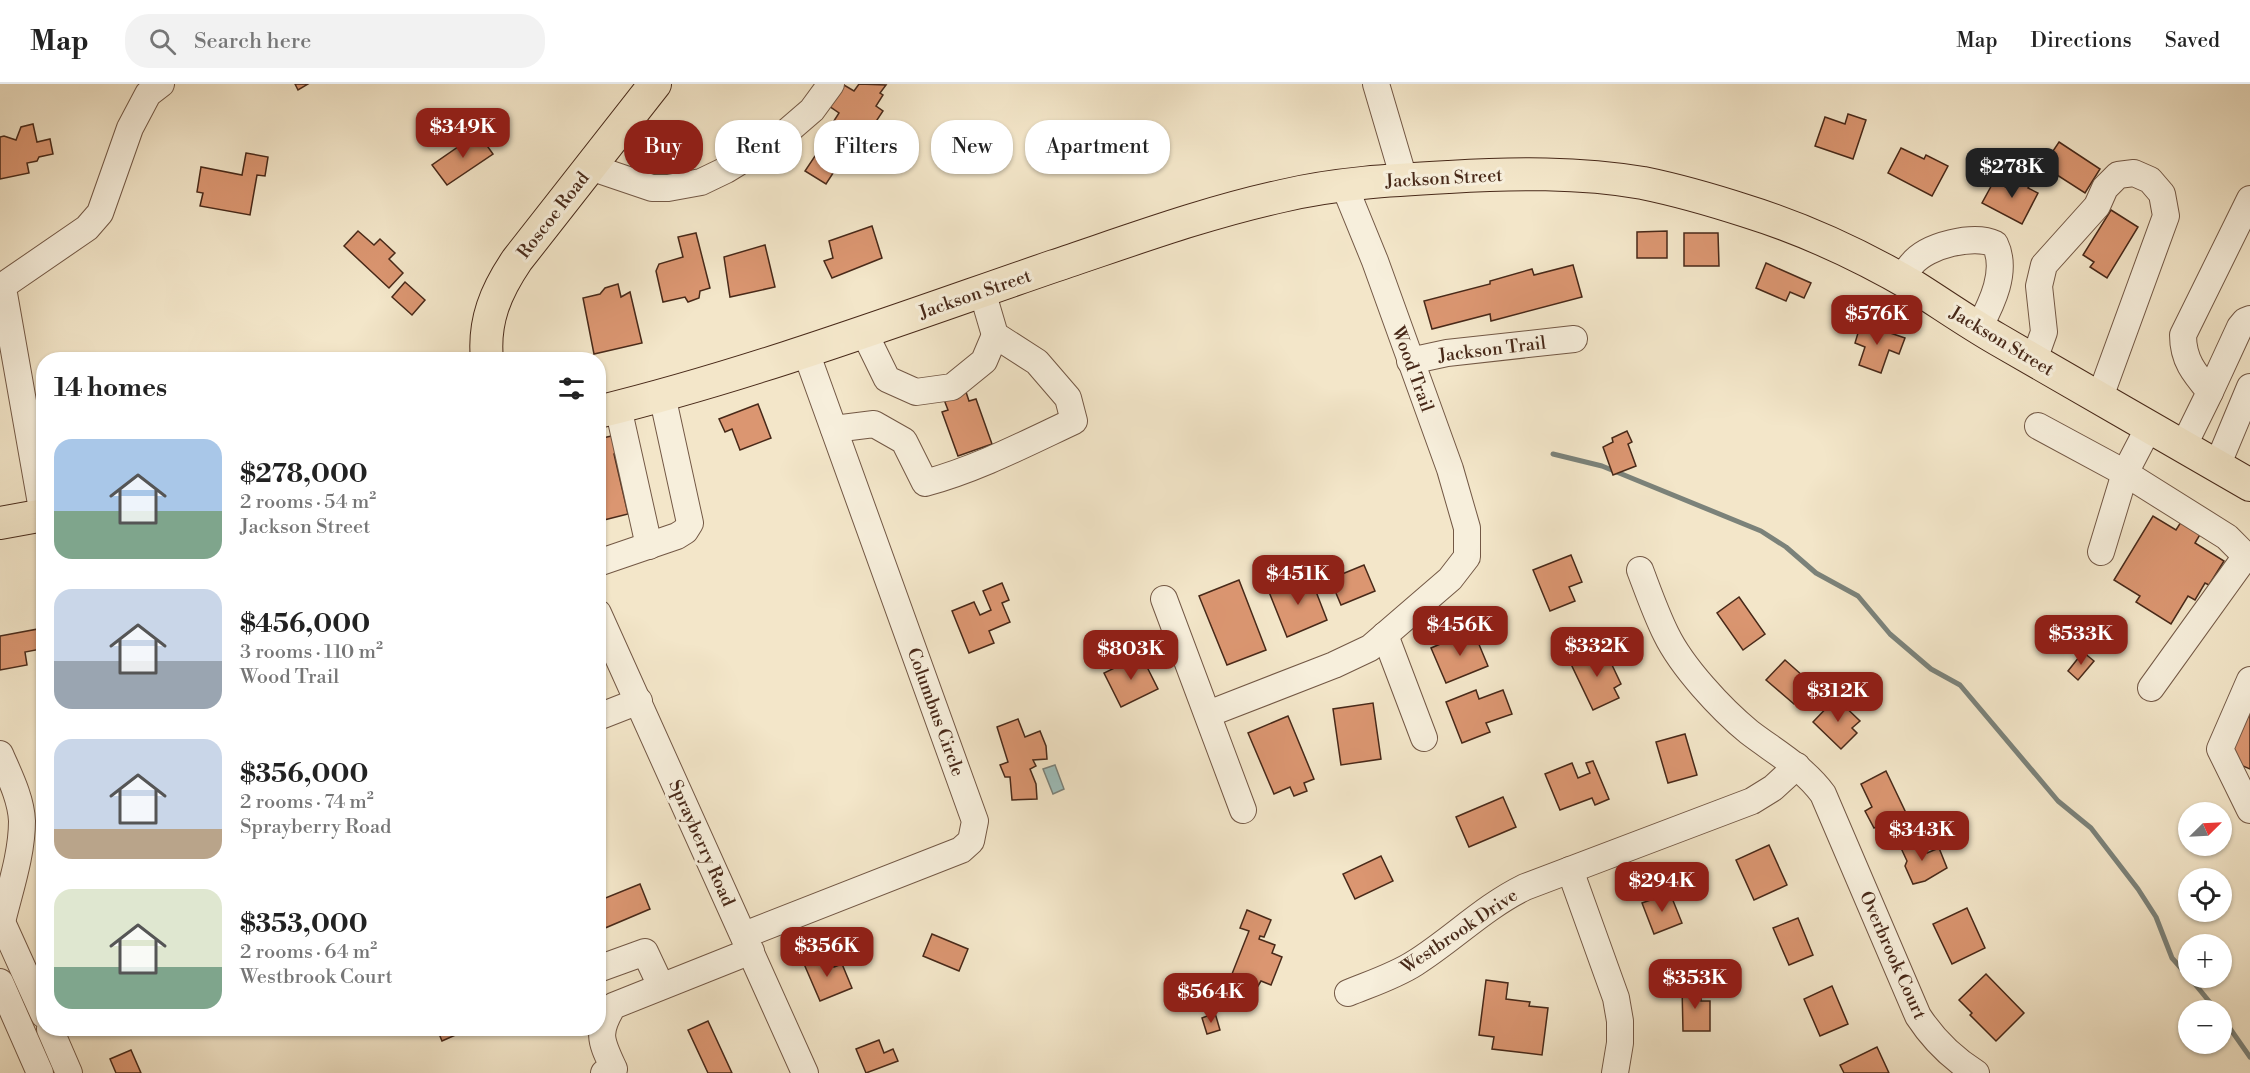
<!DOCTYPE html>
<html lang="en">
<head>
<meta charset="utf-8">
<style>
	body { margin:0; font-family:"Libre Bodoni",serif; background:#f2f2f2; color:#222; height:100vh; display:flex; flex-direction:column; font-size:22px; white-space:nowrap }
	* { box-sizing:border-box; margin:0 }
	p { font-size:20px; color:#767676 }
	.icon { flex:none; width:33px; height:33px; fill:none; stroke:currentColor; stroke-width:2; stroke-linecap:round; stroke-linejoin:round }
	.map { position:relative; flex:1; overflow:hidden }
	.side { position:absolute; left:36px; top:268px; width:570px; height:684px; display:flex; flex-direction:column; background:#fff; border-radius:24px; box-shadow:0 2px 4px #0004 }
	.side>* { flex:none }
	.hud { position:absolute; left:624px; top:36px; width:570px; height:54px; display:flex; gap:12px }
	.needle { width:39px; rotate:66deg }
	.controls { position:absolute; left:2178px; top:718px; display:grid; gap:12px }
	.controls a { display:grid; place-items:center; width:54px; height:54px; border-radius:50%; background:#fff; box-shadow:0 2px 4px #0004; font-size:30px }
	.price { position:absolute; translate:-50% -51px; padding:0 14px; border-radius:12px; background:#8f2418; color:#fff; font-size:20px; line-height:39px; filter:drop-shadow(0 2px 3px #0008) }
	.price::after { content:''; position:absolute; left:50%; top:36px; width:18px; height:14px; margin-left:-9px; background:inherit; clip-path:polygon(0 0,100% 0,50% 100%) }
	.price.current { background:#222; color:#fff }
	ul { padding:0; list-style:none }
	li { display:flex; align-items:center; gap:18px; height:150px; padding:0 18px }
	li span { display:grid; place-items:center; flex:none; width:168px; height:120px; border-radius:18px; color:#555 }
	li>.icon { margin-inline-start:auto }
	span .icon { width:72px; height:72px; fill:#fffc; stroke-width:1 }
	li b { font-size:26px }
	h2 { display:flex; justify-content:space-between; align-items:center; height:72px; padding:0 18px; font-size:26px }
	.tag { padding:0 21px; border-radius:24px; background:#fff; box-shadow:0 2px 4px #0004; font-size:21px; line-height:54px }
	.tag.current { background:#8f2418; color:#fff }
	header { display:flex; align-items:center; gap:36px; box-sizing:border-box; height:84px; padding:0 30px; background:#fff; border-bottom:2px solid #e0e0e0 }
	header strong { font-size:28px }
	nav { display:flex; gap:33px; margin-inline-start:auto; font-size:21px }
	.search { width:420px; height:54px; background:#f2f2f2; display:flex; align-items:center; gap:15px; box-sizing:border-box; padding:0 21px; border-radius:24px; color:#767676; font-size:22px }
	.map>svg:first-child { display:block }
	.water { fill:#9dbebb; stroke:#7b827a; stroke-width:1.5 }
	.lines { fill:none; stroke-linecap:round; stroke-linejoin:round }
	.stream { stroke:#7b827a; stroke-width:5 }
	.building { fill:#db9671; stroke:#482919; stroke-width:1.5 }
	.minor-casing { stroke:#735845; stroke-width:28 }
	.major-casing { stroke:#482919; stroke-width:34 }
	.minor { stroke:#f7efdc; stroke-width:26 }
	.major { stroke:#f3e6c9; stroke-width:32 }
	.labels { text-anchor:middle; stroke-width:6; stroke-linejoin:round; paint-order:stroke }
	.street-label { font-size:18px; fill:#482919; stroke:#f7efdc }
</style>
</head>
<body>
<header>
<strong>Map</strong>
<div class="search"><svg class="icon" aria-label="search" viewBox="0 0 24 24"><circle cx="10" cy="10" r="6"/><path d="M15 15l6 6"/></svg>Search here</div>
<nav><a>Map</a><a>Directions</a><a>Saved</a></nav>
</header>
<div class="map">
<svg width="2250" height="989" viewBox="0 0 2250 989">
	<rect width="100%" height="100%" fill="#f3e6c9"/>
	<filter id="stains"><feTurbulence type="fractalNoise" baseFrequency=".00333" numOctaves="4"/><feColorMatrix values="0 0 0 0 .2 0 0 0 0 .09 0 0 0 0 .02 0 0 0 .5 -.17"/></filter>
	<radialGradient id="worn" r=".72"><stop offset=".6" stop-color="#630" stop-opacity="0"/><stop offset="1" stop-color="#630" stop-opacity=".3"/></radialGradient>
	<path class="water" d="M 1055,681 L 1064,705 L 1053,710 L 1043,685 Z"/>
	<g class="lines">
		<g class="stream">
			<path d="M 1553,370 L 1602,382 L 1761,447 L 1786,463 L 1816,489 L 1858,512 L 1890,550 L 1931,585 L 1960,601 L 2058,717 L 2091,744 L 2138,805 L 2156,833 L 2172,874 L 2188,892"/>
			<path d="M 2190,894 L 2217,927"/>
			<path d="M 2222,933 L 2250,973"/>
		</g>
	</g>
	<g class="building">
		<path d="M 295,0 L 308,0 L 298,6 Z"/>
		<path d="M 859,0 L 886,1 L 880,9 L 883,11 L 876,22 L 883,27 L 869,48 L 861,43 L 853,55 L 851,53 L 836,76 L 819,64 L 834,42 L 832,40 L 839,29 L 829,22 L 844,1 L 854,7 Z"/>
		<path d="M 1848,30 L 1866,36 L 1853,75 L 1815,62 L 1825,33 L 1845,40 Z"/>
		<path d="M 33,40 L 37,58 L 50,55 L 53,70 L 39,73 L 37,77 L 27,79 L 29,89 L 0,95 L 0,53 L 4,52 L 16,56 L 21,43 Z"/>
		<path d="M 478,49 L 493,70 L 447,101 L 432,81 Z"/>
		<path d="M 2059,58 L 2100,85 L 2085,109 L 2043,82 Z"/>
		<path d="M 1901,64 L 1924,75 L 1926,71 L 1948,82 L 1932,112 L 1888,89 Z"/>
		<path d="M 246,69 L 268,73 L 265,92 L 257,91 L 250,131 L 200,122 L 203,109 L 197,108 L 201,83 L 242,91 Z"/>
		<path d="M 817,69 L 837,83 L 826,100 L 805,87 Z"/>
		<path d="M 2021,90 L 2033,96 L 2028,104 L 2038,109 L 2022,140 L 1982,119 L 1994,97 L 2013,107 Z"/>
		<path d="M 2111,126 L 2138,143 L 2107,194 L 2090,183 L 2094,178 L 2083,171 Z"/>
		<path d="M 872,142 L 882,174 L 832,194 L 824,177 L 833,174 L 829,157 Z"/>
		<path d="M 358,147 L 374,161 L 380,155 L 395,169 L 389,175 L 403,189 L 389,204 L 344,162 Z"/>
		<path d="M 1667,147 L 1667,174 L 1637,174 L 1637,148 Z"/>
		<path d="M 696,149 L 710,204 L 700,207 L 699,214 L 688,218 L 685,213 L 663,218 L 656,187 L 659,180 L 683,173 L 678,153 Z"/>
		<path d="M 1684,149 L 1718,149 L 1719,182 L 1684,182 Z"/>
		<path d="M 765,161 L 775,203 L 730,213 L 724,173 Z"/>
		<path d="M 1766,179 L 1811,199 L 1804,214 L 1790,208 L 1786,217 L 1756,204 Z"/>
		<path d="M 1573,181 L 1582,213 L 1491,237 L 1490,230 L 1432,245 L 1424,217 L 1490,200 L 1490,197 L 1532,185 L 1534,191 Z"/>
		<path d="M 405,198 L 425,216 L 412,231 L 392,213 Z"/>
		<path d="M 618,200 L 621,213 L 630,208 L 642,259 L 594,270 L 583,214 L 600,210 L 605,204 Z"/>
		<path d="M 1861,239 L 1905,254 L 1899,270 L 1889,266 L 1881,289 L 1859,281 L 1865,263 L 1855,259 Z"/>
		<path d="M 965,305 L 969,317 L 976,315 L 992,360 L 958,372 L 942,328 L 948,326 L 943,313 Z"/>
		<path d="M 758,320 L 771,354 L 740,366 L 732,345 L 725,348 L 719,335 Z"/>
		<path d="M 1627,347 L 1632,358 L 1628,360 L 1636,382 L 1613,391 L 1603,363 L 1613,358 L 1612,354 Z"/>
		<path d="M 616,351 L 621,368 L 614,370 L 628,430 L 600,437 L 598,355 Z"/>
		<path d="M 2186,430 L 2205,442 L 2195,459 L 2224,477 L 2209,501 L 2205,499 L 2195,516 L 2188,512 L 2171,540 L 2136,518 L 2140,512 L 2114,496 L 2153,432 L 2176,446 Z"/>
		<path d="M 1571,471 L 1582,498 L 1569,503 L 1575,517 L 1550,527 L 1533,486 Z"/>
		<path d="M 1364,481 L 1375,507 L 1341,521 L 1330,495 Z"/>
		<path d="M 1310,492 L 1327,536 L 1287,553 L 1269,508 Z"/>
		<path d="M 1239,496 L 1266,566 L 1227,581 L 1199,512 Z"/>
		<path d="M 1002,499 L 1009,516 L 1002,519 L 1010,538 L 989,547 L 994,559 L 969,569 L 952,527 L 974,518 L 980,531 L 991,526 L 983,507 Z"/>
		<path d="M 1739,513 L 1765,550 L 1743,566 L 1717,529 Z"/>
		<path d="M 38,545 L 41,565 L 25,568 L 27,581 L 0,586 L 0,552 Z"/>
		<path d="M 1473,546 L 1488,582 L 1446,599 L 1431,564 Z"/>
		<path d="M 1603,562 L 1621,600 L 1614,604 L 1619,614 L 1593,626 L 1570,578 Z"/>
		<path d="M 2083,568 L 2094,577 L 2078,596 L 2068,587 Z"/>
		<path d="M 1141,571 L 1158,605 L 1121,623 L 1104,589 Z"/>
		<path d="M 1785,576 L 1812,600 L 1794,620 L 1766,596 Z"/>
		<path d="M 1476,606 L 1479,615 L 1503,606 L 1512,630 L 1486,639 L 1490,648 L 1462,659 L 1446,618 Z"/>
		<path d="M 1836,614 L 1860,637 L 1852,644 L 1857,649 L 1841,665 L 1813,638 Z"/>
		<path d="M 1373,619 L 1381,675 L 1341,681 L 1333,625 Z"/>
		<path d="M 2250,622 L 2250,685 L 2236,679 L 2231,667 Z"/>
		<path d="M 1288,632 L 1314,695 L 1304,699 L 1307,707 L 1294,712 L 1290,703 L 1274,710 L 1248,649 Z"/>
		<path d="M 1018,635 L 1025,653 L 1040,647 L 1046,662 L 1047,675 L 1033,676 L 1036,682 L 1030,685 L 1036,700 L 1037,715 L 1012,716 L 1010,693 L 1005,693 L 1000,681 L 1008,678 L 997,643 Z"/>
		<path d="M 1685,650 L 1697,691 L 1668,699 L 1656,658 Z"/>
		<path d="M 1593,677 L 1609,715 L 1595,721 L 1592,714 L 1560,726 L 1545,690 L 1572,679 L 1578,694 L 1590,689 L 1586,679 Z"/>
		<path d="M 1886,687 L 1906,729 L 1874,744 L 1865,727 L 1872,723 L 1861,700 Z"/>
		<path d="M 1503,713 L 1516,743 L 1469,763 L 1456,733 Z"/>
		<path d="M 1920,754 L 1927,769 L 1939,764 L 1947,784 L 1925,797 L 1913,800 L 1905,782 L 1907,777 L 1900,762 Z"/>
		<path d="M 1769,761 L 1787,801 L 1754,816 L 1736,776 Z"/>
		<path d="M 1381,772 L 1393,797 L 1355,815 L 1343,790 Z"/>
		<path d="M 640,800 L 650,825 L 598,847 L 598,817 Z"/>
		<path d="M 1670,809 L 1682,839 L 1654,850 L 1642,819 Z"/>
		<path d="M 1967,824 L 1985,864 L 1952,880 L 1933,840 Z"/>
		<path d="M 1247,826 L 1271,836 L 1264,853 L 1260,852 L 1259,855 L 1275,861 L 1272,869 L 1282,873 L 1271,901 L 1261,897 L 1258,902 L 1255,901 L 1254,904 L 1230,895 L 1249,847 L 1240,844 Z"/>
		<path d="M 1798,834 L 1813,871 L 1789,881 L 1773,844 Z"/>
		<path d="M 932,850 L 968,865 L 959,887 L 923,872 Z"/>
		<path d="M 828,870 L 834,883 L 842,880 L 852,904 L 820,917 L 804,880 Z"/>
		<path d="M 1986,890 L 2024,929 L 1996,957 L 1970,931 L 1972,929 L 1959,916 Z"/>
		<path d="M 1486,896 L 1508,899 L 1506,915 L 1530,918 L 1529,922 L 1548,924 L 1542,971 L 1492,965 L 1494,953 L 1479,951 Z"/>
		<path d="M 1682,902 L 1701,902 L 1701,917 L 1710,917 L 1710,947 L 1683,947 Z"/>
		<path d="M 1832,902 L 1848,940 L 1820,952 L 1804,915 Z"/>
		<path d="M 1215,929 L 1220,946 L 1207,950 L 1202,934 Z"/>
		<path d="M 708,937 L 732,989 L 708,989 L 688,946 Z"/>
		<path d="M 437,945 L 469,945 L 442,957 Z"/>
		<path d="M 879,956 L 884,969 L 893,965 L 898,977 L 866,989 L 856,965 Z"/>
		<path d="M 1877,963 L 1889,989 L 1844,989 L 1840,981 Z"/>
		<path d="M 131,966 L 141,989 L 116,989 L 110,975 Z"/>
	</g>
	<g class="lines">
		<defs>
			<g id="minor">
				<path d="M 1376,0 L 1404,95"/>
				<path d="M 590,83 L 652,104 L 668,104 L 701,98 L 726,86 L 783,51 L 812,26 L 831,0"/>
				<path d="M 1901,196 C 1905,191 1908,184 1912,180 C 1927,161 1974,150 1995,160 C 2008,187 1992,219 1979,244"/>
				<path d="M 864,248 L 887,295 L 916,308 L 952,303 L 984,277 L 995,251"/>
				<path d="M 2034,276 L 2044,248 L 2039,202 L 2044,181 L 2097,122 L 2105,104 L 2118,91 L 2134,89 L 2150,96 L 2162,110 L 2166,132 L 2100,313"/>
				<path d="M 1410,277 L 1447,269 L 1574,255"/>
				<path d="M 2210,308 L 2240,243 L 2245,237 L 2250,235"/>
				<path d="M 618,323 L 649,462"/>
				<path d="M 2038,342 L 2125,389 L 2227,453 L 2250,476"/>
				<path d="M 834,345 L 874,340 L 904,357 L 925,399 C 977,385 1025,360 1074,337 L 1068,314 L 1037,278 L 995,251 L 982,207"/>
				<path d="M 2183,363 L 2210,308 C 2194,289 2183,276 2183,251 L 2250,115"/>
				<path d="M 2217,382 L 2250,303"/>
				<path d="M 43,431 L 3,204 L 7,199 L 87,144 L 100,129 L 130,44 L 148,10 L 161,0"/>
				<path d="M 2101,468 L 2125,389 L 2150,341"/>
				<path d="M 598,479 L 677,452 L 685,447 L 690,439 L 662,311"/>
				<path d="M 1640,486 C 1648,507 1656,530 1666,550 C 1682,583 1721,625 1749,648 C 1775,668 1803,683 1823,710 L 1918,932 C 1933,955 1952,974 1976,989"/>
				<path d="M 1164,515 L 1243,726"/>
				<path d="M 598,529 L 805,989"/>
				<path d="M 1385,551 L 1424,654"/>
				<path d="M 2250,596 L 2220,665 L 2250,726"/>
				<path d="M 2151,604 L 2246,472"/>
				<path d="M 1208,630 L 1334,581 L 1370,564 L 1450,495 L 1467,473 L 1467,444 L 1450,385 L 1375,177 L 1344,101"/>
				<path d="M 598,633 L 639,617"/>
				<path d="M 0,670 C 9,691 21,714 22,737 C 22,770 10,805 2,838"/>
				<path d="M 1570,786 L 1616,914 L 1620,937 L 1620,959 L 1615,989"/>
				<path d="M 0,839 L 2,838 L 44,931"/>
				<path d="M 744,851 L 961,766 L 971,757 L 975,737 L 806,268"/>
				<path d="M 598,885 L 645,868 L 661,902"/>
				<path d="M 0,898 L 40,989"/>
				<path d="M 1348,909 C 1370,900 1395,892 1415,879 C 1453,855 1484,823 1525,803 L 1752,717 L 1773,704 L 1797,682"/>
				<path d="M 50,945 L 69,989"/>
				<path d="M 604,989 L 614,985 C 601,957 596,950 613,922 L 751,867"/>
			</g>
			<g id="major">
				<path d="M 487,276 C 483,237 496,207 517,176 L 655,0"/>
				<path d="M 598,328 C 753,290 903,234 1054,182 C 1129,157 1204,129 1282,112 C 1336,99 1393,96 1449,93 C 1513,89 1579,88 1643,99 C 1677,106 1712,116 1746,127 C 1804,145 1862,172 1915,203 C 1942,220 1969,239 1997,255 C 2081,304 2166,352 2250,401"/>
				<path d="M 0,439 L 44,431"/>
			</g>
		</defs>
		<use href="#minor" class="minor-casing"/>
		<use href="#major" class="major-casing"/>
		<use href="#minor" class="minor"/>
		<use href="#major" class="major"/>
	</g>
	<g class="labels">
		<g class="street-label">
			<text transform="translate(1444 94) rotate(-3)" y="6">Jackson Street</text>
			<text transform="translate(553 131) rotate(-52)" y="6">Roscoe Road</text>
			<text transform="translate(975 210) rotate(-19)" y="6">Jackson Street</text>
			<text transform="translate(2002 257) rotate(31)" y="6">Jackson Street</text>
			<text transform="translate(1492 265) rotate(-7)" y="6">Jackson Trail</text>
			<text transform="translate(1413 285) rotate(70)" y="6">Wood Trail</text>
			<text transform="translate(936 628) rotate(70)" y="6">Columbus Circle</text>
			<text transform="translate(702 759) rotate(66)" y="6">Sprayberry Road</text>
			<text transform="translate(1459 847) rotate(-34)" y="6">Westbrook Drive</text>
			<text transform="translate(1893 871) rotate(66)" y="6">Overbrook Court</text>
		</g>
	</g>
	<rect width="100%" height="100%" filter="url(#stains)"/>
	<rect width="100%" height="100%" fill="url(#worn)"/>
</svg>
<div class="controls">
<a><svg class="needle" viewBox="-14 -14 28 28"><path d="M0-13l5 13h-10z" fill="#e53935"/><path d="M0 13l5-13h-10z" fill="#767676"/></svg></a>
<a><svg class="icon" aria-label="locate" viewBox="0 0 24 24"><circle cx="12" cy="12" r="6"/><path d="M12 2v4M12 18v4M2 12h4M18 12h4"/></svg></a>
<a>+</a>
<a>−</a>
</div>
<b class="price" style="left:463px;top:75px">$349K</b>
<b class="price current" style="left:2012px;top:115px">$278K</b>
<b class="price" style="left:1877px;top:262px">$576K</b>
<b class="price" style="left:1298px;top:522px">$451K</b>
<b class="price" style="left:1460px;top:573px">$456K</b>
<b class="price" style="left:2081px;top:582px">$533K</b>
<b class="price" style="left:1597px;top:594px">$332K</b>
<b class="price" style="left:1131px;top:597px">$803K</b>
<b class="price" style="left:1838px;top:639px">$312K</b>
<b class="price" style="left:1922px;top:778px">$343K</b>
<b class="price" style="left:1662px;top:829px">$294K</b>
<b class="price" style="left:827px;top:894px">$356K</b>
<b class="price" style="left:1695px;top:926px">$353K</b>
<b class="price" style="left:1211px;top:940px">$564K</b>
<div class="hud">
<a class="tag current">Buy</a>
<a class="tag">Rent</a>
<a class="tag">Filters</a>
<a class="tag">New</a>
<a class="tag">Apartment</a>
</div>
<section class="side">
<h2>14 homes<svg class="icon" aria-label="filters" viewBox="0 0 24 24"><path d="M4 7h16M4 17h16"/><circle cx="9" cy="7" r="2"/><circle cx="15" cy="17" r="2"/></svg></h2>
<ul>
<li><span style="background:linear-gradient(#a9c7e8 60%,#7fa58c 0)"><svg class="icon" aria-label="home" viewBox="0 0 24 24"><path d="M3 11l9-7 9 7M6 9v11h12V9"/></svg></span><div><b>$278,000</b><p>2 rooms · 54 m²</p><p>Jackson Street</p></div></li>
<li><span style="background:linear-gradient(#c9d6e8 60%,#9aa5b1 0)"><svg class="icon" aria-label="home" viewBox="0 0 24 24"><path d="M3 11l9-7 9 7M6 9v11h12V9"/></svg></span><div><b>$456,000</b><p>3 rooms · 110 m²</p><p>Wood Trail</p></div></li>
<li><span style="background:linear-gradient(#c9d6e8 75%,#b9a48a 0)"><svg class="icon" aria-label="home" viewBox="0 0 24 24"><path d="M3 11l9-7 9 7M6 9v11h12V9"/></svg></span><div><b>$356,000</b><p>2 rooms · 74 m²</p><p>Sprayberry Road</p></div></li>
<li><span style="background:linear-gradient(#dfe7d0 65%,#7fa58c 0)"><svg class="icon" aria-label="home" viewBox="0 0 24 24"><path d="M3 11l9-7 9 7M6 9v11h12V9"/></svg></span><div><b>$353,000</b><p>2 rooms · 64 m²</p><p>Westbrook Court</p></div></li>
</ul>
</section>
</div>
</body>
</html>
